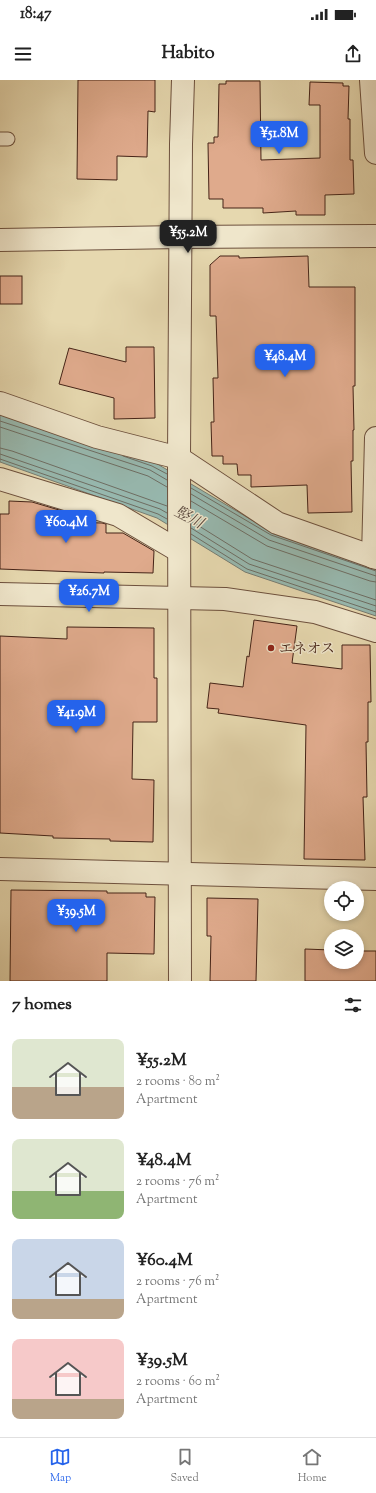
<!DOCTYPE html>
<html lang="en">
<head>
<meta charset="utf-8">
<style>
	body { margin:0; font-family:"Sorts Mill Goudy","Noto Serif JP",serif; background:#f2f2f2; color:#222; height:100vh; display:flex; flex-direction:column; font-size:15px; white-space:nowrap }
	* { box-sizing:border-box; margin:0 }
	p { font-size:13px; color:#767676 }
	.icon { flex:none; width:22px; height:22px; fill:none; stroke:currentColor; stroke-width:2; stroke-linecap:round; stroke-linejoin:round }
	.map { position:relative; height:901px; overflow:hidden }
	.sheet { display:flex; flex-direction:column; background:#fff; flex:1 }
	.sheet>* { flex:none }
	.fabs { position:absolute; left:324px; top:801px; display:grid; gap:8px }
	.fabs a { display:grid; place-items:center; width:40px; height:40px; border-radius:50%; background:#fff; box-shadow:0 2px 6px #0003; font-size:20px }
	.price { position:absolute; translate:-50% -34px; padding:0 9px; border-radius:8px; background:#2563eb; color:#fff; font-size:13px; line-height:26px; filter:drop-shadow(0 1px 2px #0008) }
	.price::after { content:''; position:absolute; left:50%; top:24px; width:12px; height:9px; margin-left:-6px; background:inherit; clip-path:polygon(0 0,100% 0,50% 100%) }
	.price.current { background:#222; color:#fff }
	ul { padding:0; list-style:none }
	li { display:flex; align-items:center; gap:12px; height:100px; padding:0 12px }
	li span { display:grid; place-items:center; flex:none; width:112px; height:80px; border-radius:8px; color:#555 }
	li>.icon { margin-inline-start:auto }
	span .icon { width:48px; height:48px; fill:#fffc; stroke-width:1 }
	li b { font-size:17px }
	h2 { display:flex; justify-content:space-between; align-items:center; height:48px; padding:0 12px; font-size:17px }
	.status { display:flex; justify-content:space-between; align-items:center; height:28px; padding:0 20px; background:#fff; direction:ltr }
	.status svg { height:11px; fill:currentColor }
	header { display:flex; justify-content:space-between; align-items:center; height:52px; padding:0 12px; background:#fff; font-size:18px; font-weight:700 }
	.dock { display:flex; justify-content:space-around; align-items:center; height:56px; border-top:1px solid #e0e0e0; background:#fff; font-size:11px; color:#767676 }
	.dock a { display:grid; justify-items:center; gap:2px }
	.dock .current { color:#2563eb }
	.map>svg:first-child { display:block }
	.water { fill:#97b9b0; stroke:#767d73 }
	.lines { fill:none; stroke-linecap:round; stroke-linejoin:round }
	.shore { stroke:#6e6e64; stroke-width:1 }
	.building { fill:#dfaa8c; stroke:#452317 }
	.service-casing { stroke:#6d503d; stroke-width:15 }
	.minor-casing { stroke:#6d503d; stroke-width:24 }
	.tertiary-casing { stroke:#6d503d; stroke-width:24 }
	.service { stroke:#efe6cb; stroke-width:13 }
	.minor { stroke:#efe6cb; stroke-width:22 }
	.tertiary { stroke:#efe6cb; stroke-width:22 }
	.poi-dot { fill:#8f2418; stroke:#efe6cb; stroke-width:1.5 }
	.labels { text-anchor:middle; stroke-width:3; stroke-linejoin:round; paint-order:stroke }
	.poi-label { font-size:14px; fill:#452317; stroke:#efe6cb; text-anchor:start }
	.water-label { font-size:15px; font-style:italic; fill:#5a483d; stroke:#efe6cb }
</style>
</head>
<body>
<div class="status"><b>18:47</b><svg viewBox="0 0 49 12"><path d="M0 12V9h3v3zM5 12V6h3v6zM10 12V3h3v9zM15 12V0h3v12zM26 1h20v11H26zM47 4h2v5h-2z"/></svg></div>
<header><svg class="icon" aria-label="menu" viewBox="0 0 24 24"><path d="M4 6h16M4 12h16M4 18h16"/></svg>Habito<svg class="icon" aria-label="share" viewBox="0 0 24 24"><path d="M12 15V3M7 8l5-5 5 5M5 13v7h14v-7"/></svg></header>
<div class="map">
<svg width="376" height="901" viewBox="0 0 376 901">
	<rect width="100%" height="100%" fill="#e6d8af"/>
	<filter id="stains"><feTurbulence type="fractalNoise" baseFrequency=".005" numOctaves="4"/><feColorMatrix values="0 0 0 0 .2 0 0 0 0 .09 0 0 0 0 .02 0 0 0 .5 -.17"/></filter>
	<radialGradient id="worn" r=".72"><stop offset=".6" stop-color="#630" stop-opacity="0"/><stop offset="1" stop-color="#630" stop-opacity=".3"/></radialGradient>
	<path class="water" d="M 0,331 L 154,382 L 272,452 L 376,488 L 376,536 L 245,492 L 157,438 L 0,382 Z"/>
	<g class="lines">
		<g class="shore">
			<path d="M 0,341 L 150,390 L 167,400"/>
			<path d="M 0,347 L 148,396 L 167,407"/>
			<path d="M 0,368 L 12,371 L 167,426"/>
			<path d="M 0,374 L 160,429 L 167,433"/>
			<path d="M 123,376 L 152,386 L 167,394"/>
			<path d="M 0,379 L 158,434 L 167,439"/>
			<path d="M 191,408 L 271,455 L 376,491"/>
			<path d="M 191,414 L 269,460 L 376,496"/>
			<path d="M 191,421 L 267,466 L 370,501 L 376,502"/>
			<path d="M 191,441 L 252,479 L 376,520"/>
			<path d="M 191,448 L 249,484 L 376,526"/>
			<path d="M 191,454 L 247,489 L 376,532"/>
		</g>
	</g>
	<g class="building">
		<path d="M 78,0 L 155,0 L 155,32 L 148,31 L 147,77 L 117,76 L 117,100 L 77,99 Z"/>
		<path d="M 226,1 L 260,1 L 261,80 L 320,78 L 320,25 L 309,25 L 310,2 L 343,3 L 343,6 L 349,6 L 348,39 L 350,39 L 350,80 L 353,80 L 354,114 L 325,115 L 325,135 L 296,135 L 296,131 L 263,133 L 263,128 L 223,128 L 223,119 L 209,119 L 208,63 L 214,63 L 214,57 L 218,57 L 219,4 L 226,4 Z"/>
		<path d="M 220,176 L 239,176 L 239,178 L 308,176 L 309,207 L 355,207 L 355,306 L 353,306 L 354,350 L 353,350 L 353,381 L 351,381 L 352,432 L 308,433 L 307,405 L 251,407 L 251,395 L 238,395 L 237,384 L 223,384 L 223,376 L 212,376 L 211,342 L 214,342 L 213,298 L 218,298 L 216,236 L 210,236 L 210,185 Z"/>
		<rect x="0" y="196" width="22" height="28"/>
		<path d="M 126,267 L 154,267 L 155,338 L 114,339 L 114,318 L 59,304 L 69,268 L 126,282 Z"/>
		<path d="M 9,421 L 32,422 L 66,432 L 66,442 L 102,443 L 106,444 L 106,453 L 123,453 L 154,471 L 153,493 L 104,492 L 104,493 L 0,489 L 0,434 L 9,434 Z"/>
		<path d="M 254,540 L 297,546 L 292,583 L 342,589 L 342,565 L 370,565 L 371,622 L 368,622 L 368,662 L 366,662 L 367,717 L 363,717 L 365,780 L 304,779 L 306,645 L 218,633 L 219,629 L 207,628 L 210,603 L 243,607 L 247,576 L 249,577 Z"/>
		<path d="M 67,547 L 154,548 L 154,598 L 157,598 L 157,642 L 133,642 L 132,699 L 154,700 L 153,762 L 110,761 L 110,759 L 53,758 L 53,756 L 0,753 L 0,556 L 67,559 Z"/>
		<path d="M 11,810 L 107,811 L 107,813 L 146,813 L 146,817 L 155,817 L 154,874 L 107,873 L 107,901 L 10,901 Z"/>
		<path d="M 207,818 L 258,819 L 256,901 L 210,901 L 211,856 L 207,856 Z"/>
		<path d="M 305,869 L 331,870 L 331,882 L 357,882 L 357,871 L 376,871 L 376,901 L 305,901 Z"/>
	</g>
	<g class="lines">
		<defs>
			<path id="service" d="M 0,59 L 8,59"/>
			<g id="minor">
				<path d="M 371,0 L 376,73"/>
				<path d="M 0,323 L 97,357 L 179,378 L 277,443 L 376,478"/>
				<path d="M 0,399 L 118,435 L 179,471"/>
				<path d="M 373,477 L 376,358"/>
				<path d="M 0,514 L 225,519 L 315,532 L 376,551"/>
				<path d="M 0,789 L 376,799"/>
			</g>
			<g id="tertiary">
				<path d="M 0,160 L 180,157 L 376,156"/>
				<path d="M 180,901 L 179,378 L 181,64 L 183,0"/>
			</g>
		</defs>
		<use href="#service" class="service-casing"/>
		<use href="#minor" class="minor-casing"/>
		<use href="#tertiary" class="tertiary-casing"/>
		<use href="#service" class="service"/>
		<use href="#minor" class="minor"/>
		<use href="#tertiary" class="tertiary"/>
	</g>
	<circle class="poi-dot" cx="271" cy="568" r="4"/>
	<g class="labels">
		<g class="poi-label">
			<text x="279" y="573">エネオス</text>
		</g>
		<g class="water-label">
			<text transform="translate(189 437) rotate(28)" y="5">竪川</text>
		</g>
	</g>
	<rect width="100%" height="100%" filter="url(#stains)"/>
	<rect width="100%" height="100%" fill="url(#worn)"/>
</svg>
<div class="fabs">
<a><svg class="icon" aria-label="locate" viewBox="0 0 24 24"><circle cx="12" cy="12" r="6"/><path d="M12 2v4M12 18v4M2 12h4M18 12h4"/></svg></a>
<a><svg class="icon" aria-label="layers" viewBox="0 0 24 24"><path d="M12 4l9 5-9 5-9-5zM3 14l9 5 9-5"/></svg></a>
</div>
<b class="price" style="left:279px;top:75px">¥51.8M</b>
<b class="price current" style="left:188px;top:174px">¥55.2M</b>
<b class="price" style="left:285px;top:298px">¥48.4M</b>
<b class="price" style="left:66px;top:464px">¥60.4M</b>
<b class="price" style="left:89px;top:533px">¥26.7M</b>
<b class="price" style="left:76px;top:654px">¥41.9M</b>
<b class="price" style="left:76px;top:853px">¥39.5M</b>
</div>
<section class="sheet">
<h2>7 homes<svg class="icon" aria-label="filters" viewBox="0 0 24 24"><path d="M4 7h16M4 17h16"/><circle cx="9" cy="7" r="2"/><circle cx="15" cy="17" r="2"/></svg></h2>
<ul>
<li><span style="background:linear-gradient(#dfe7d0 60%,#b9a48a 0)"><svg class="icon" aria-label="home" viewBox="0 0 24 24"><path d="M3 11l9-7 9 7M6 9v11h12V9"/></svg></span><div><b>¥55.2M</b><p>2 rooms · 80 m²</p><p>Apartment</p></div></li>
<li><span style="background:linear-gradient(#dfe7d0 65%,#8fb573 0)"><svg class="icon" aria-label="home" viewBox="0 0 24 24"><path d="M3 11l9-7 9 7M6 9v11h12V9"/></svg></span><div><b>¥48.4M</b><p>2 rooms · 76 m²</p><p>Apartment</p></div></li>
<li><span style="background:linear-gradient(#c9d6e8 75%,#b9a48a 0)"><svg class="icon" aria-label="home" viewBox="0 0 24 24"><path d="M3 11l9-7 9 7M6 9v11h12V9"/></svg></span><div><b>¥60.4M</b><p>2 rooms · 76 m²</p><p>Apartment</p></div></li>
<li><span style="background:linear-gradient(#f6c9c9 75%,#b9a48a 0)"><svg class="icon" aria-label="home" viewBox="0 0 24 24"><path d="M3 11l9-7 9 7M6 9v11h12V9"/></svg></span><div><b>¥39.5M</b><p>2 rooms · 60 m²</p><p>Apartment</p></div></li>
</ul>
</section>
<nav class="dock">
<a class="current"><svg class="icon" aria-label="map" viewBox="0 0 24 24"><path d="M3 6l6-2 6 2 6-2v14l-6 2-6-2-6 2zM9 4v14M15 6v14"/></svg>Map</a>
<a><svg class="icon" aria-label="saved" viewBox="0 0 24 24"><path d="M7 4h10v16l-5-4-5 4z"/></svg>Saved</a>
<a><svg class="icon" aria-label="home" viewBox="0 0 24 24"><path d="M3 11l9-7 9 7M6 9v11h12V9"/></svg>Home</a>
</nav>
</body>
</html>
